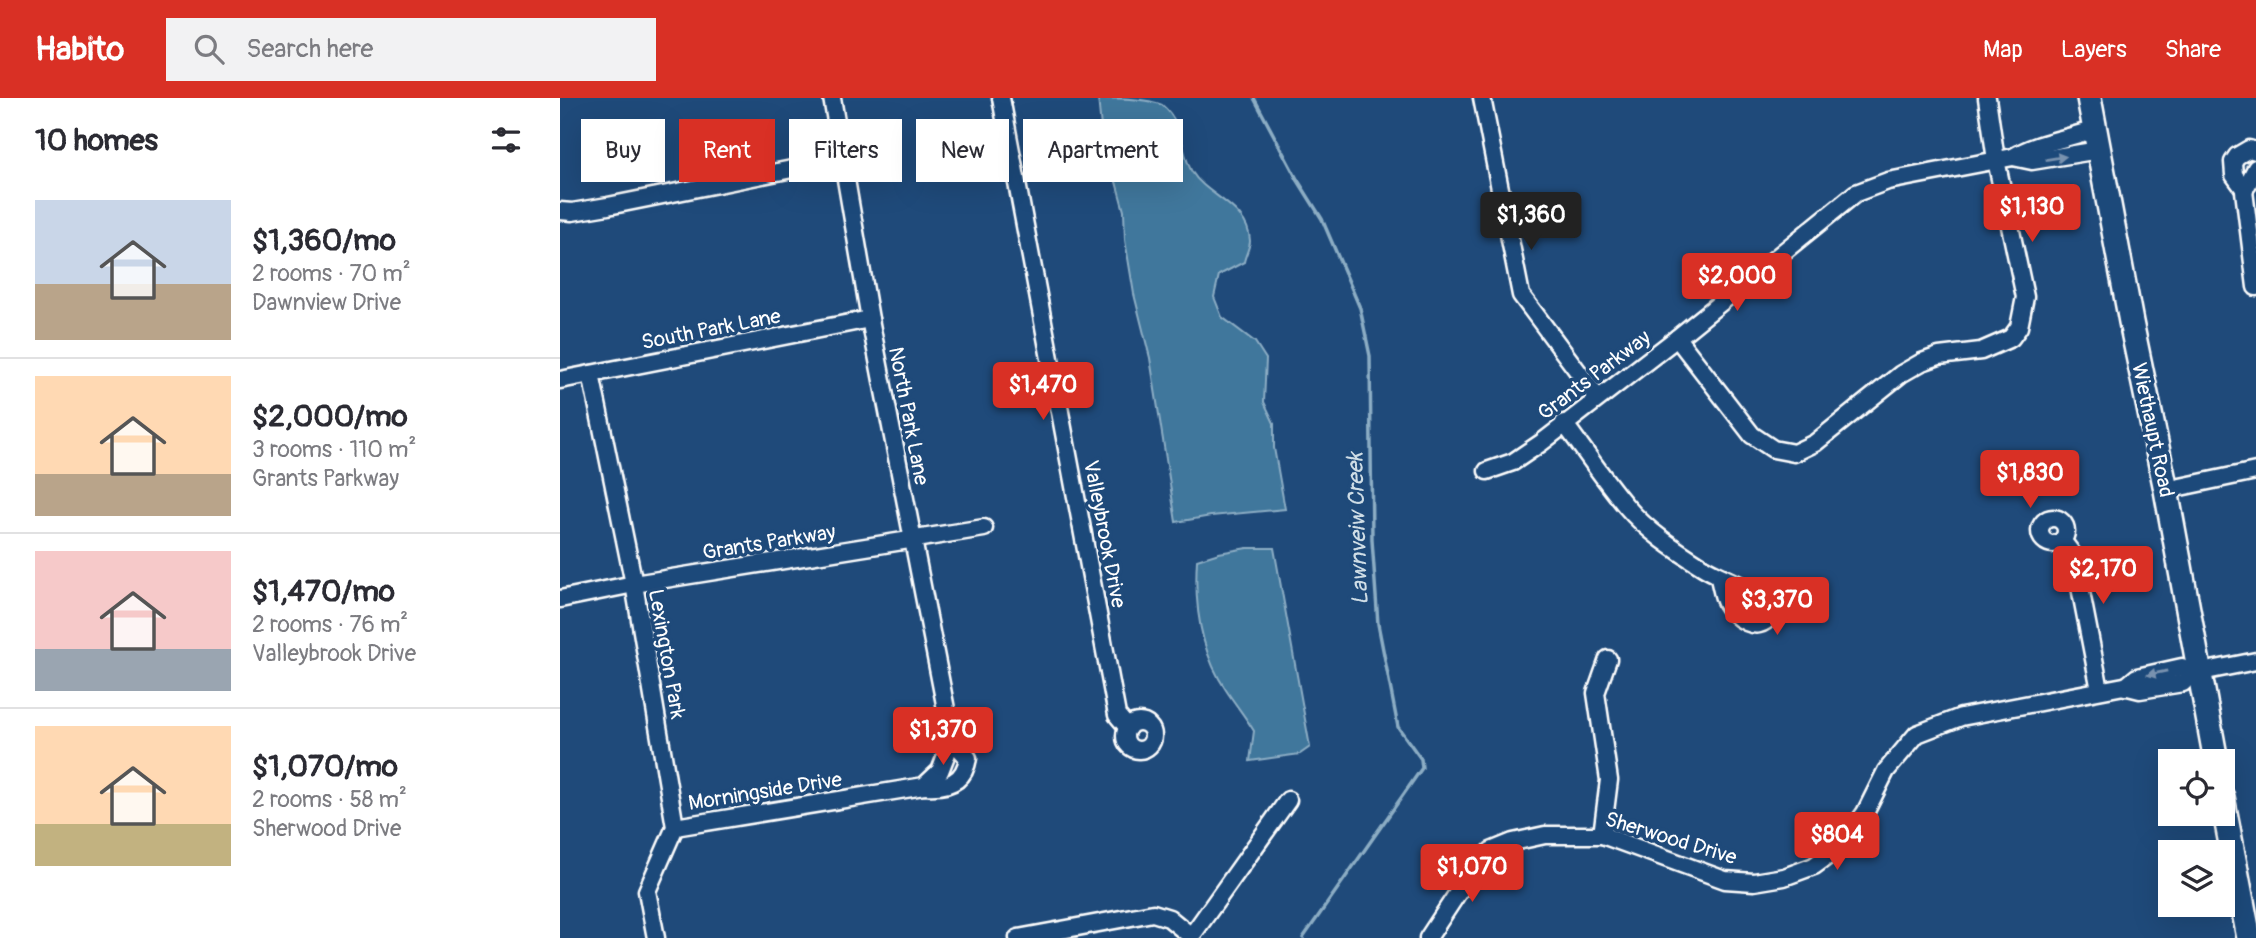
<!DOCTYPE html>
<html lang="en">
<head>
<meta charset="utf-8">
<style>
	body { margin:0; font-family:Pangolin,sans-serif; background:#f2f2f3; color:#2b2b33; height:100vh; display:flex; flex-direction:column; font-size:26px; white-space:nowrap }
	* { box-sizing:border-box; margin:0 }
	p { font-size:23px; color:#7c7c81 }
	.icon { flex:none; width:38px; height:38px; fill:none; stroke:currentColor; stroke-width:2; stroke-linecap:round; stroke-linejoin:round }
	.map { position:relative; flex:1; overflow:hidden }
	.panel { display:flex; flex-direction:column; background:#fff; width:560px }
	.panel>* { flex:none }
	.top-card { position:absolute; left:21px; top:21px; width:665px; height:63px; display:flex; gap:14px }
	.controls { position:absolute; left:1598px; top:651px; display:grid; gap:14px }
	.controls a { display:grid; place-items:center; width:77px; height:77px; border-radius:0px; background:#fff; box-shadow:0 7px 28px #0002; font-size:35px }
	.price { position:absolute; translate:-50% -60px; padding:0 16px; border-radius:7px; background:#d93025; color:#fff; font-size:23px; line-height:46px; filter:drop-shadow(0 2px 4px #0008) }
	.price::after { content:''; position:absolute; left:50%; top:42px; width:21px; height:16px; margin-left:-10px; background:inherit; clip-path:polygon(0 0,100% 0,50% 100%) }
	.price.selected { background:#222; color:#fff }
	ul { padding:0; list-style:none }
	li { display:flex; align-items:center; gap:21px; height:175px; padding:0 35px }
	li+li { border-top:2px solid #e1e1e2 }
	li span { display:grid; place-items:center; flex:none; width:196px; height:140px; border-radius:0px; color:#555 }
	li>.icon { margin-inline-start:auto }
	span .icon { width:84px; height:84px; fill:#fffc; stroke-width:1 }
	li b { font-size:30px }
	h2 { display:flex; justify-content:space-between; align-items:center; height:84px; padding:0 35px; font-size:30px }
	.pill { padding:0 24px; border-radius:0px; background:#fff; box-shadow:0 7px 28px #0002; font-size:24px; line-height:63px }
	.pill.selected { background:#d93025; color:#fff }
	header { display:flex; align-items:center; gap:42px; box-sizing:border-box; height:98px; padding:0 35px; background:#d93025; color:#fff }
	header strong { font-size:33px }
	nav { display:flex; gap:38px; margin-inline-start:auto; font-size:24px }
	.search { width:490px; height:63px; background:#f2f2f3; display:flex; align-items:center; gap:18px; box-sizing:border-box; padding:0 24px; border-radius:0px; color:#7c7c81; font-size:26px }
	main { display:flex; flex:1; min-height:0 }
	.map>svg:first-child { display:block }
	.water { fill:#40779c; stroke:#8cadc4; stroke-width:2 }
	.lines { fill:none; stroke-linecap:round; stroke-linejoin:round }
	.stream { stroke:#8cadc4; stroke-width:3.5 }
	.street-casing { stroke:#fff; stroke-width:21 }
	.secondary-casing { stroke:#fff; stroke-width:28 }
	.street { stroke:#1f4a7a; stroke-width:16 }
	.secondary { stroke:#1f4a7a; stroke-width:23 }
	.oneway { fill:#7992af }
	.labels { text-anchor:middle; stroke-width:7; stroke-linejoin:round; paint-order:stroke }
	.street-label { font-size:21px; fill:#fff; stroke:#1f4a7a }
	.water-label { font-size:23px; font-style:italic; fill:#cfdde6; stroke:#1f4a7a }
</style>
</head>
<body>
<header>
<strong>Habito</strong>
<div class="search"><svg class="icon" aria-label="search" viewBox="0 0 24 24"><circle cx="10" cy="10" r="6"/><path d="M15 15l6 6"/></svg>Search here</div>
<nav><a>Map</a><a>Layers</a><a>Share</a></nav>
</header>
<main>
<section class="panel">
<h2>10 homes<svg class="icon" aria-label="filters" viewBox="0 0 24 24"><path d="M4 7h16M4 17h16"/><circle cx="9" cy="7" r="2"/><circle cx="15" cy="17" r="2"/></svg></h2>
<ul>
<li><span style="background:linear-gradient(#c9d6e8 60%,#b9a48a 0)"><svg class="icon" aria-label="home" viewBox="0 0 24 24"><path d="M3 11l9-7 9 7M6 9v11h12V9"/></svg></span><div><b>$1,360/mo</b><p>2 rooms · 70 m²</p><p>Dawnview Drive</p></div></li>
<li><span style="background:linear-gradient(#ffd9b3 70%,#b9a48a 0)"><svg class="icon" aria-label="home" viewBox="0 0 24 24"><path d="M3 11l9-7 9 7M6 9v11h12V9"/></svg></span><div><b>$2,000/mo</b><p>3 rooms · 110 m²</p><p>Grants Parkway</p></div></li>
<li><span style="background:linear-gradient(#f6c9c9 70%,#9aa5b1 0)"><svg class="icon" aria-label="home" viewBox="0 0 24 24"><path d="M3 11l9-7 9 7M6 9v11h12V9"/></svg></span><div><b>$1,470/mo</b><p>2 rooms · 76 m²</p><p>Valleybrook Drive</p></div></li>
<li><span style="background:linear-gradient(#ffd9b3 70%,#c2b280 0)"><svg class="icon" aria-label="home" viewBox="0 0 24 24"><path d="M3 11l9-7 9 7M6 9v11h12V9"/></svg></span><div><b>$1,070/mo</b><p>2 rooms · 58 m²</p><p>Sherwood Drive</p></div></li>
</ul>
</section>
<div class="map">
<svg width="1696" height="840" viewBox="0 0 1696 840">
	<rect width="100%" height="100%" fill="#1f4a7a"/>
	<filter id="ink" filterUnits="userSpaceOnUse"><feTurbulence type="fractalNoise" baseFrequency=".0143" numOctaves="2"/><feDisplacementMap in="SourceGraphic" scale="14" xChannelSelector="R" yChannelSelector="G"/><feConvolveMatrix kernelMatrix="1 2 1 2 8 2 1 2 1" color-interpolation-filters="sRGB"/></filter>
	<g filter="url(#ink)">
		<g class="water">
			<path d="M 538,0 C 556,0 587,0 602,7 C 624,25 620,53 632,74 C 647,99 689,108 690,143 C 690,149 685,158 684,164 L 659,177 L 654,199 L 662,219 L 695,244 L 706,261 L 704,304 L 714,325 L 714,350 L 725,411 L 651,418 L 616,424 L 590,260 L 574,196 L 565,142 L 564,113 L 541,29 Z"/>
			<path d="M 687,450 L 714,450 L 750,649 L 740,656 L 690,663 L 694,633 C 685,618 675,606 666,592 C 640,553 634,508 637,462 L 659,455 Z"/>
		</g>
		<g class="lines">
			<path class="stream" d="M 694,0 L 737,81 L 762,121 L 800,210 L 810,258 L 812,442 L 818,526 L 838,629 L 861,661 L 862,670 L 743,840"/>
			<defs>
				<g id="street">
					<path d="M 441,0 L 557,617 L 568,630"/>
					<path d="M 922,0 L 961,197 L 1037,299"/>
					<path d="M 1453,59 L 1472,63 L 1539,52"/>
					<path d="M 1696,70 L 1684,93 L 1696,189"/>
					<path d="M 1685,92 L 1674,77 L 1673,64 L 1677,58 L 1689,51 L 1696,53"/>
					<path d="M 0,113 L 12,114 L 48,108 L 282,61"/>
					<path d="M 1117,240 L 1192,337 L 1213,351 L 1234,355 L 1255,345 L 1341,276 L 1362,264 L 1379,258 L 1421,253 L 1451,240 L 1459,229 L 1465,199 L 1436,62 L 1427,0"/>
					<path d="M 31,276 L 74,486 L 115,729 L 87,793 L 96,840"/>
					<path d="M 0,282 L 310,221"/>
					<path d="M 1004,325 C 1025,353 1044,382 1066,408 C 1087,433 1116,452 1143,469 C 1165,483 1203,490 1210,518 C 1198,537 1174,520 1166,505 C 1162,497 1161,486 1158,477"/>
					<path d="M 927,373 L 953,364 L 981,345 L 1117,240 L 1296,95 L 1328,83 L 1453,59 C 1478,44 1507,41 1535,31"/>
					<path d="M 1606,392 L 1696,373"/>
					<circle cx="1493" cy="433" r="13"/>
					<path d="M 1502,442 L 1514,458 L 1540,592"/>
					<path d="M 0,501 L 74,486 L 424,430"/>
					<path d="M 1565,589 L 1577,579 L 1622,569 L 1631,576"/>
					<circle cx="579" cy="638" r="14"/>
					<path d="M 364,688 C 387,690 404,685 408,660 L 392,642"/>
					<path d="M 115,729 L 364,688 L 380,673 L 392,642 L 310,221 L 272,0"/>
					<path d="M 1042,737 L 1049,682 L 1036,595 L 1048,561"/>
					<path d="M 458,840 L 593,815 L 609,820 L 631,838"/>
					<path d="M 630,840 L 728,702"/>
					<path d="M 868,840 L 899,793 L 931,753 L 953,744 L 985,737 L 1042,737 L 1165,782 L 1194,784 L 1224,779 L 1254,768 L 1281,748 L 1305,715 L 1326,673 L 1357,636 L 1401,619 L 1564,588 L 1580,592 L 1623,585 L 1631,576 L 1696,563"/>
				</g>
				<g id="secondary">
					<path d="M 1529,0 L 1571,224 L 1606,392 L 1656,663"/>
					<path d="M 1662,699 L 1689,840"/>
				</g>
			</defs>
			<use href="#street" class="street-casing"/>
			<use href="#secondary" class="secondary-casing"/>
			<use href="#street" class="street"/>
			<use href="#secondary" class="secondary"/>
		</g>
		<defs><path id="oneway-solid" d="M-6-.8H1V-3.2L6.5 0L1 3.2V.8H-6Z" transform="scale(1.75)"/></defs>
		<g class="oneway">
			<use href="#oneway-solid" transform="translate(1496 60) rotate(-9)"/>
			<use href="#oneway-solid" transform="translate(1597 575) rotate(168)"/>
		</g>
	</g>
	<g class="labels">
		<g class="street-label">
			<text transform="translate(151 231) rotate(-11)" y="7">South Park Lane</text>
			<text transform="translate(1034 277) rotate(-37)" y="7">Grants Parkway</text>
			<text transform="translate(349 318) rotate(79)" y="7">North Park Lane</text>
			<text transform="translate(1593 332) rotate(78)" y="7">Wiethaupt Road</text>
			<text transform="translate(545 436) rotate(79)" y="7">Valleybrook Drive</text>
			<text transform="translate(209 444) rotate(-9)" y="7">Grants Parkway</text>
			<text transform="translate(107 556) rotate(80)" y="7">Lexington Park</text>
			<text transform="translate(205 693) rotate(-9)" y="7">Morningside Drive</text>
			<text transform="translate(1111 740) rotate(17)" y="7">Sherwood Drive</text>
		</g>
		<g class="water-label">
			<text transform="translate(797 431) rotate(-92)" y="8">Lawnveiw Creek</text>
		</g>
	</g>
</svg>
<div class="controls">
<a><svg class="icon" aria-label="locate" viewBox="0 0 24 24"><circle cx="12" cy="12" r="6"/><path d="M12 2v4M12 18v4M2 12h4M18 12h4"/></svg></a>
<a><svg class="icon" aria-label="layers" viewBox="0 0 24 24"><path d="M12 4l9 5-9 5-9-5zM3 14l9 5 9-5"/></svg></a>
</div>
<b class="price" style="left:1472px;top:146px">$1,130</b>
<b class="price selected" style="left:971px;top:154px">$1,360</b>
<b class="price" style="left:1177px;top:215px">$2,000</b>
<b class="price" style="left:483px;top:324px">$1,470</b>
<b class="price" style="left:1470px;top:412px">$1,830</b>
<b class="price" style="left:1543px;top:508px">$2,170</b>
<b class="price" style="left:1217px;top:539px">$3,370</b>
<b class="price" style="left:383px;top:669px">$1,370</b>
<b class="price" style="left:1277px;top:774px">$804</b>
<b class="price" style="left:912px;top:806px">$1,070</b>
<div class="top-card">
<a class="pill">Buy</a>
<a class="pill selected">Rent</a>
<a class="pill">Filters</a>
<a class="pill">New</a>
<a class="pill">Apartment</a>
</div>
</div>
</main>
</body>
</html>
